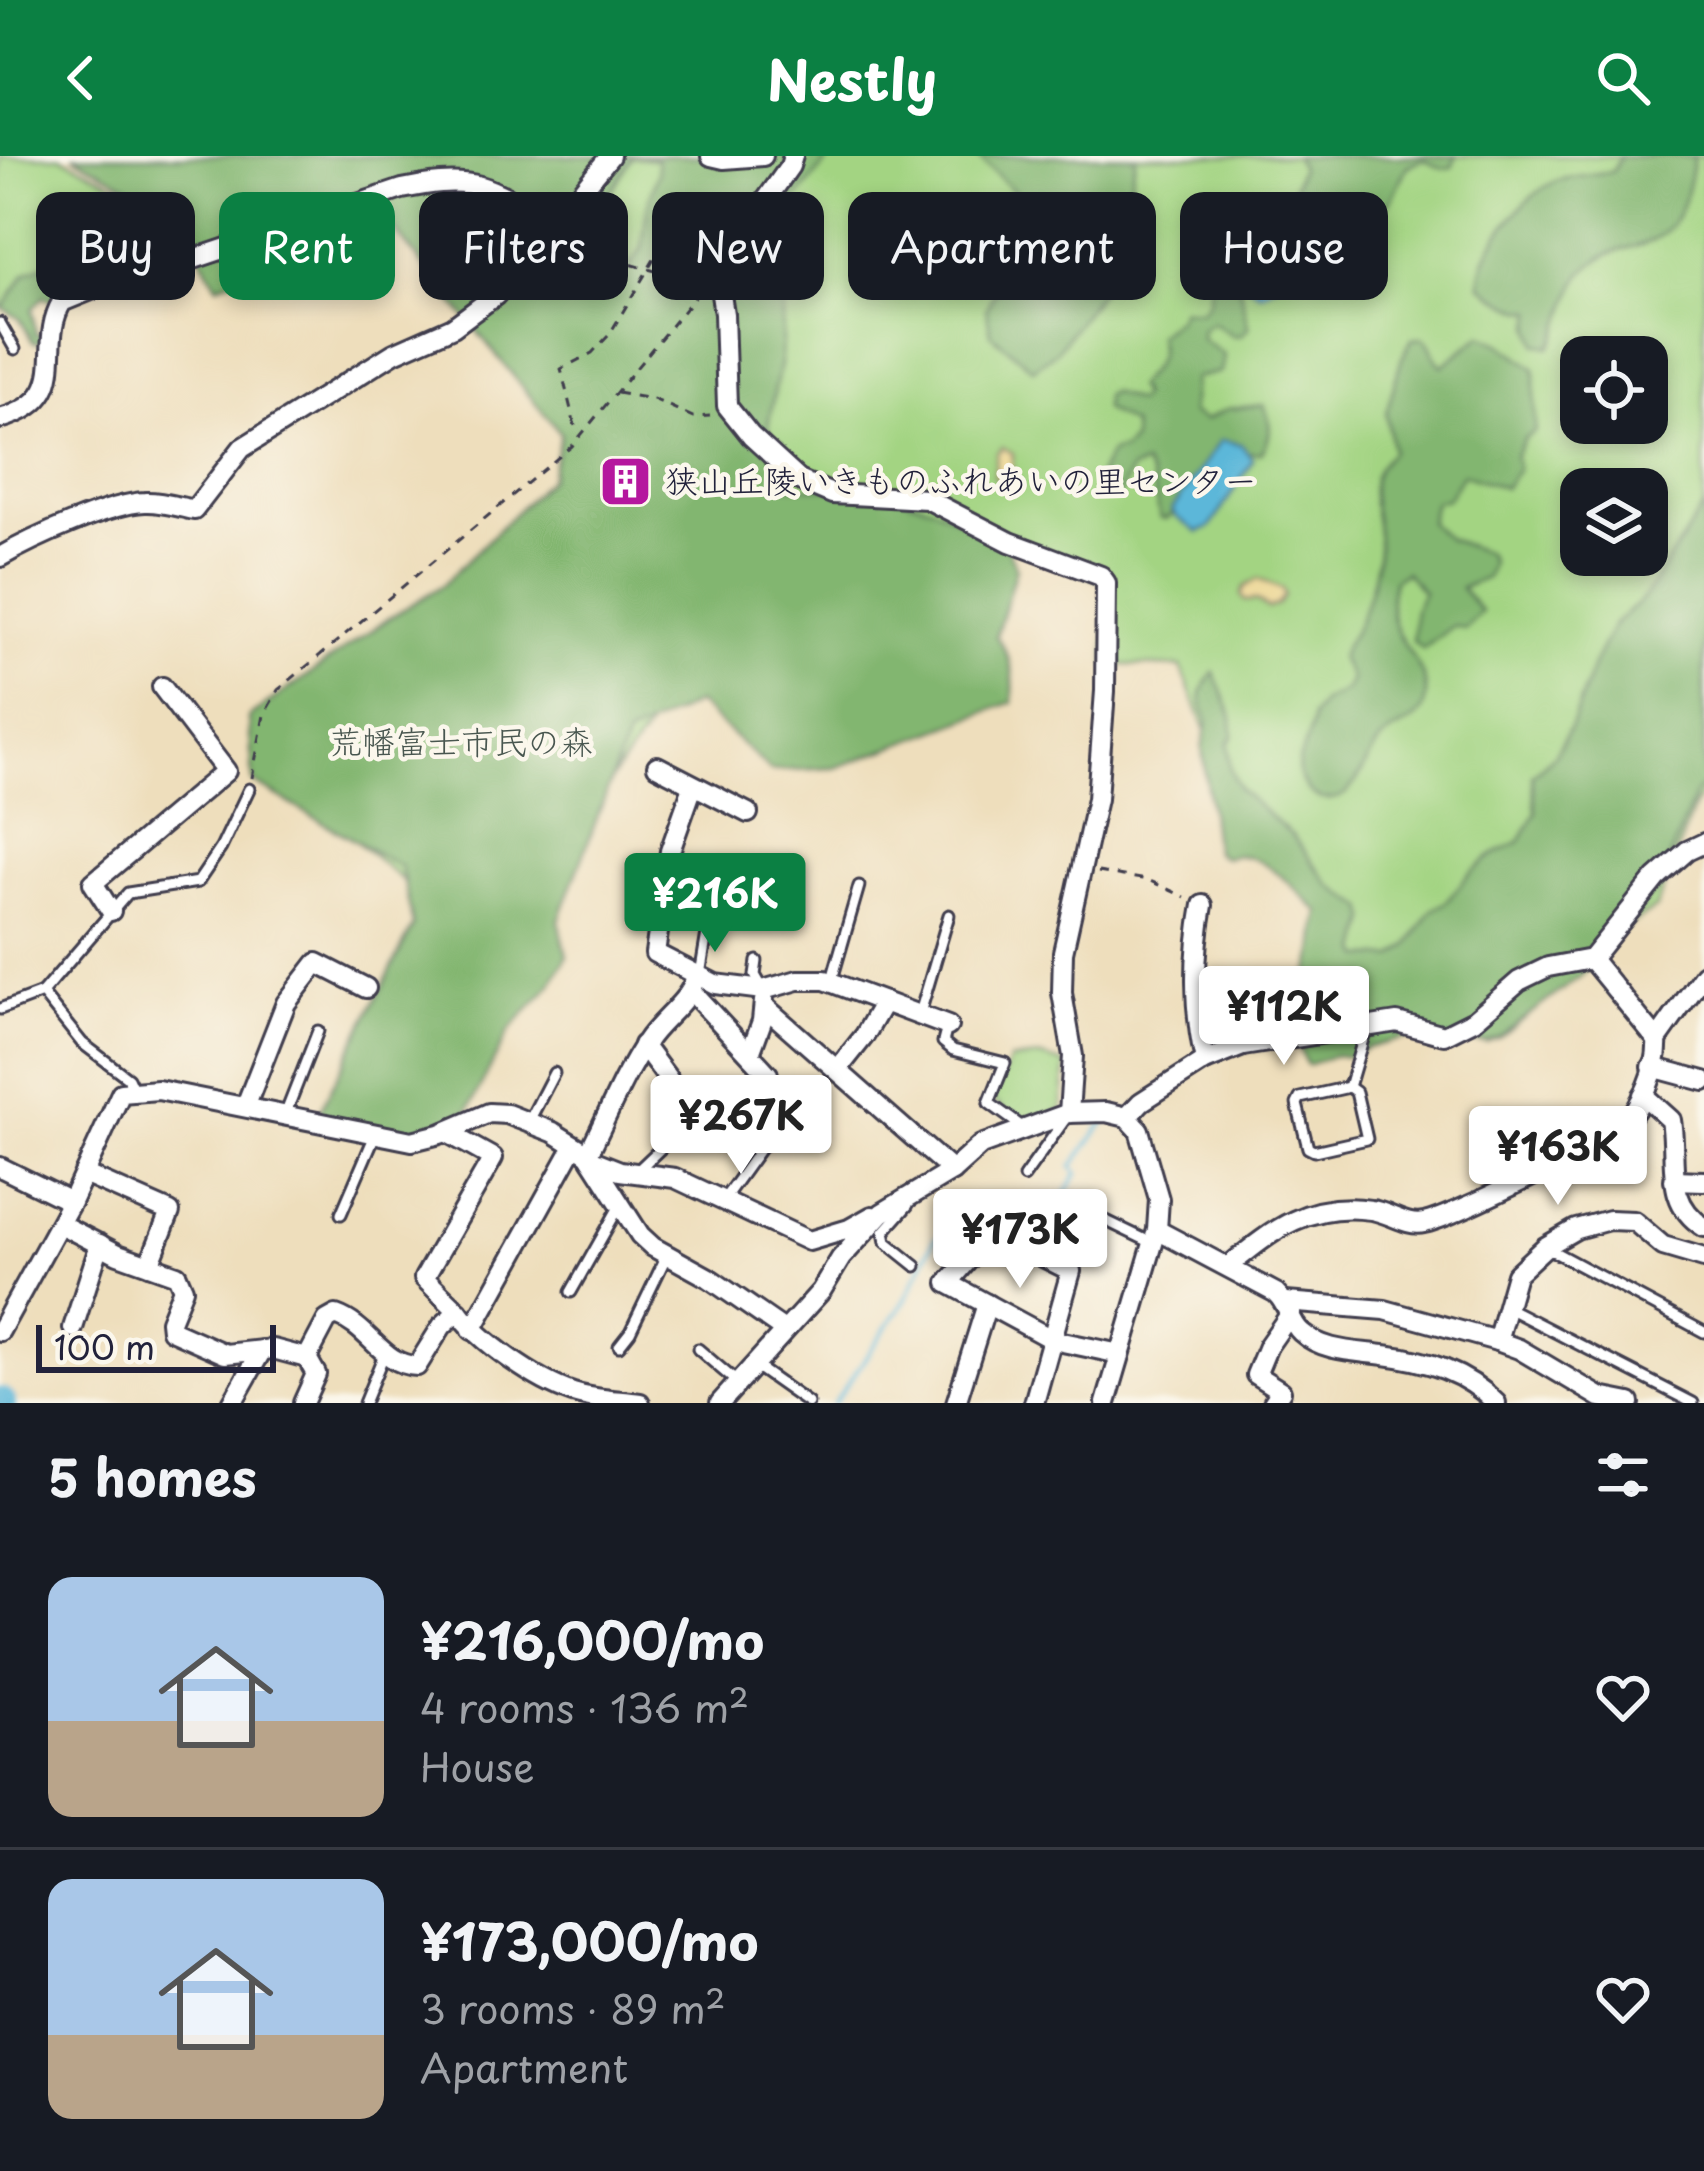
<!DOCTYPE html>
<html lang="en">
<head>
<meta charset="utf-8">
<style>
	body { margin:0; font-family:"Playpen Sans","Klee One",sans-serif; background:#242831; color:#f1f3f6; height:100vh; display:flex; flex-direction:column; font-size:45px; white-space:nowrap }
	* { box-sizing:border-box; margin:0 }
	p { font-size:39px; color:#9ea1a6 }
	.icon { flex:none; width:66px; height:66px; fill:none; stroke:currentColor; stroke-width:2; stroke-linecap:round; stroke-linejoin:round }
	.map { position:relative; height:1247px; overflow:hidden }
	.panel { display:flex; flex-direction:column; background:#171b24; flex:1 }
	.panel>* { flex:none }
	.top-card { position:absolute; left:36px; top:36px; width:1632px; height:108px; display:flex; gap:24px }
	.tools { position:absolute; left:1560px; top:180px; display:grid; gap:24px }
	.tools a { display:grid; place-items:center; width:108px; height:108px; border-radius:24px; background:#171b24; box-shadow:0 6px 18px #0003; font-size:60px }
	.scale { position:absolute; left:36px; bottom:30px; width:240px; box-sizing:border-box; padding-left:12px; border:6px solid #22223b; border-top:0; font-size:33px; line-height:42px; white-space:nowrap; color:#22223b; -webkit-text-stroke:9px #fbf7ec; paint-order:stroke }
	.price { position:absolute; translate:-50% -102px; padding:0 27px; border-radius:12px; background:#fff; color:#222; font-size:39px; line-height:78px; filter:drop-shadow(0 3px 6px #0008) }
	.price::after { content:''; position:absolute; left:50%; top:72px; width:36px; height:27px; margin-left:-18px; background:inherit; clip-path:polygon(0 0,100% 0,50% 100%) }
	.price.current { background:#0b8043; color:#fff }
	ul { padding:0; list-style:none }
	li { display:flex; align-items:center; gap:36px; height:300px; padding:0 48px }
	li+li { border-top:3px solid #363941 }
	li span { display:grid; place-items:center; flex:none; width:336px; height:240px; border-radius:24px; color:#555 }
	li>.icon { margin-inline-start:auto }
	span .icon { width:144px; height:144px; fill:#fffc; stroke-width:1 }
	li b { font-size:51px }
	h2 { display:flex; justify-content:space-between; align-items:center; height:144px; padding:0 48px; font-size:51px }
	.pill { padding:0 42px; border-radius:24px; background:#171b24; box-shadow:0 6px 18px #0003; font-size:42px; line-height:108px }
	.pill.current { background:#0b8043; color:#fff }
	header { display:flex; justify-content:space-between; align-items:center; height:156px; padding:0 48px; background:#0b8043; color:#fff; font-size:54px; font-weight:700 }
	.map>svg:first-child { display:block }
	.green { fill:#a3d482; stroke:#627b5e; stroke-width:3; fill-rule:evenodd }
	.forest { fill:#82b670; stroke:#526c56; stroke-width:3; fill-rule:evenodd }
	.sand { fill:#eeda9e; stroke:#887e6c; stroke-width:3 }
	.water { fill:#5bb7d9; stroke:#3e6c8a; stroke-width:3 }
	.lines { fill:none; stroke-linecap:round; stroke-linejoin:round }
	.stream { stroke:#5bb7d9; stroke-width:4.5 }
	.river { stroke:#5bb7d9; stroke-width:30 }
	.lane-casing { stroke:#413e4e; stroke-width:15 }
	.street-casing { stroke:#413e4e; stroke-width:24 }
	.path { stroke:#413e4e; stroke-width:3; stroke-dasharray:9 9; stroke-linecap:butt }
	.lane { stroke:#fff; stroke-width:9 }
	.street { stroke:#fff; stroke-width:18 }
	.labels { text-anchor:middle; stroke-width:9; stroke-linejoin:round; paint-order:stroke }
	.poi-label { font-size:33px; fill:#22223b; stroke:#fbf7ec; text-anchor:start }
	.park-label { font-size:33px; fill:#495750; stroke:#fbf7ec }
</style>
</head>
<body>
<header><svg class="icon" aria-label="back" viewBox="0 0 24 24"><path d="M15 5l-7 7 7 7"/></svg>Nestly<svg class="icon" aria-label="search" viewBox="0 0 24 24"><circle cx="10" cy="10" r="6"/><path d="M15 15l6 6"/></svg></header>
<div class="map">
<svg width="1704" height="1247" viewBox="0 0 1704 1247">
	<rect width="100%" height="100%" fill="#fbf7ec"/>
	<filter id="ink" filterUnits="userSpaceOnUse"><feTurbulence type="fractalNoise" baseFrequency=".00833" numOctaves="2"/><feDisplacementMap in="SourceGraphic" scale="24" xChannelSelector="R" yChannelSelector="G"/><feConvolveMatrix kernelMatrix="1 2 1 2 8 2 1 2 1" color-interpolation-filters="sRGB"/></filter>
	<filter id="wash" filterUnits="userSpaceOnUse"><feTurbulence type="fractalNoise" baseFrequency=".004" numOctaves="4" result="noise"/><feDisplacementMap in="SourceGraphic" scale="48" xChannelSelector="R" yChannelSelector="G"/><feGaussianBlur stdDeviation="2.7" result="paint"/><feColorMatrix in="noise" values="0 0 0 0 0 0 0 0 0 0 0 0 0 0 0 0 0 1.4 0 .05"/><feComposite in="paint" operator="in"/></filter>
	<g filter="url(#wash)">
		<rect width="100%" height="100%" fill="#eedebc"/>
		<g class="green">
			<path d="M 0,0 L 60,0 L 116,28 L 97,85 L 26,117 L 3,152 L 0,150 Z"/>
			<path d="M 618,0 L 1704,0 L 1704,636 L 1694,650 L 1656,752 L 1462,877 L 1388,871 L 1296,839 L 1347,774 L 1220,663 L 1215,597 L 1181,511 L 1106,508 L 1106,428 L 1010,386 L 695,506 L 488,796 L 357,686 L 253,626 L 249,561 L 391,461 L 443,429 L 550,322 L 561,278 L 478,176 ZM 1581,201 L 1647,201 L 1647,267 L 1581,267 ZM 1581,333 L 1647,333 L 1647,399 L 1581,399 Z"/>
			<path d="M 1041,901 L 1066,908 L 1062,954 L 1023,967 L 992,944 L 1010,904 Z"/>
		</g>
		<g class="forest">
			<path d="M 824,0 L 826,7 L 789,52 L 781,203 L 768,269 L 787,330 L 881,335 L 931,350 L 1005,386 L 1016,412 L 996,480 C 1012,501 1015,520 1013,546 L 835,612 L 771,615 L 697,547 L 627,581 L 559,764 L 567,801 L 551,829 L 509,875 L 468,955 L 413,979 L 316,962 L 413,770 L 401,711 L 253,626 L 249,561 L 391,461 L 443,429 L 550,322 L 561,278 L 391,70 L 217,129 L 173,53 L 73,0 ZM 632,1 L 657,3 L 658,17 L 647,52 L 642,92 L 631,109 L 586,78 Z"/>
			<path d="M 977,0 L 1136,0 L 1124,64 L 1105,95 L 1110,122 L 1056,196 L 1033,213 L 991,178 L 986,153 L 1030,64 L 1016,37 Z"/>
			<path d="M 1295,0 L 1457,0 L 1452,11 L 1443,13 L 1423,4 L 1407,10 L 1390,46 L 1363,54 L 1363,72 L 1354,81 L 1328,87 L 1320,100 L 1288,78 L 1269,80 L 1260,66 L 1269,54 L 1287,52 L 1300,12 Z"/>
			<path d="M 1620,0 L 1694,0 C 1687,39 1681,79 1637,90 C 1618,94 1600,99 1586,114 C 1566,136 1567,168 1550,191 L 1537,188 L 1532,171 L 1534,155 C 1512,153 1499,142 1481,129 C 1478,94 1525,39 1556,25 C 1573,18 1595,19 1613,15 Z"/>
			<path d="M 116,28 L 169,54 L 176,99 L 137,110 L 52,145 L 43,141 L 32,153 L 36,178 L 49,180 L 47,187 L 33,186 L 20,163 L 3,152 L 26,117 L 97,85 Z"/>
			<path d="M 1224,100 C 1241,116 1241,149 1249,171 L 1242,179 L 1234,180 L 1212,166 L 1202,173 L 1201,183 L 1224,199 L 1221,216 L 1194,222 L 1191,257 L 1205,264 L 1227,253 L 1264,249 C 1271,267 1273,280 1261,297 L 1246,297 L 1167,363 L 1160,362 L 1151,321 L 1144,309 L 1131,314 L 1118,341 L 1105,339 L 1098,319 L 1110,297 L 1123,294 L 1133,284 L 1132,269 L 1104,253 L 1105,239 L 1111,236 L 1137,246 L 1141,240 L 1136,230 C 1150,216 1165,201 1157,179 L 1177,162 L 1182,153 L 1201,155 L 1208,145 L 1214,105 Z"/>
			<path d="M 1482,179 L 1502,188 L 1535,213 L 1535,275 L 1524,283 L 1515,300 L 1518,313 L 1504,332 L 1463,318 L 1447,343 L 1435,346 L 1429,366 L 1448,383 L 1487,397 L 1491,407 L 1486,422 L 1461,432 L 1481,456 L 1465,473 L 1453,470 L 1423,493 L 1413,485 L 1415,454 L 1423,436 L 1405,416 L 1394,424 C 1375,488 1441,505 1423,552 C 1416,569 1392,572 1380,586 C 1368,600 1363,619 1350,633 C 1340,644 1322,648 1310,636 C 1282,608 1314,588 1312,560 L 1323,546 L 1346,534 L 1351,523 L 1340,502 C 1344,489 1352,480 1358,468 C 1367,448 1376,415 1378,393 C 1380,351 1355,331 1392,295 L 1386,257 L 1402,202 L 1412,183 L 1424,182 C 1434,191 1432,201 1442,210 Z"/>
			<path d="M 1704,350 L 1704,629 L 1695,638 L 1657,733 L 1581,820 L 1500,880 L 1486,886 L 1404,882 L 1366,892 L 1352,901 L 1335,899 L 1307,909 C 1285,876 1308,829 1315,795 C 1317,782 1317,769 1320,756 C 1294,734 1259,688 1224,702 L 1215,696 L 1202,592 L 1208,564 C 1197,543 1200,534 1214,516 L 1232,559 L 1233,581 L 1228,587 L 1230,613 L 1240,634 L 1293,680 L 1330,729 L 1365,752 L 1368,763 L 1360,795 L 1363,801 L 1394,801 L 1409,789 L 1431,755 L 1446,746 L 1470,717 L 1491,700 L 1520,685 L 1536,657 L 1532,619 L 1554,600 L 1571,570 L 1595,505 L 1614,468 L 1643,443 Z"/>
		</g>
		<g class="sand">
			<path d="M 1002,291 L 1013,297 L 1012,316 L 1020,328 L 1013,334 L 994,320 L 997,297 Z"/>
			<path d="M 1258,423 L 1282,433 L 1284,439 L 1277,449 L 1268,452 L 1256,444 L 1245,445 L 1241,439 L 1244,431 Z"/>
		</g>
		<g class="water">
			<path d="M 1267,74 L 1284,81 L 1291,113 L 1281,125 L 1261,137 C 1230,124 1251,91 1267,74 Z"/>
			<path d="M 1221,284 L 1241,288 L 1253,304 L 1214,366 L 1208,373 L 1198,376 L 1177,362 L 1172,354 Z"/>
		</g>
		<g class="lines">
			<path class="stream" d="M 834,1247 L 905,1145 L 934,1084 L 993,1041 L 1046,1068 L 1078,1017 L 1072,1011 L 1105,965"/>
			<path class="river" d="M 0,1246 L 1,1247"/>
		</g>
	</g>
	<g filter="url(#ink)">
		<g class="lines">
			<defs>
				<g id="lane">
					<path d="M 0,167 L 15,193"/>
					<path d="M 757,805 L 755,819 L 763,833"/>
					<path d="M 700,819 L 711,753"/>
					<path d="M 831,827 L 859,730"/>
					<path d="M 42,837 L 128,737 L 198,726 L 221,692 L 249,633"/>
					<path d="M 0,853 L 42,837 L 82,887 L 128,922 L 134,935"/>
					<path d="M 920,857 L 949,759"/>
					<path d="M 947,871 L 943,886 L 953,894 L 1005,907 L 989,947 L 1025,973"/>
					<path d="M 1349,931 L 1356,936 L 1367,983 L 1314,995 L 1308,992 L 1297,948 L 1300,942 Z"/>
					<path d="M 1349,931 L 1366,873"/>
					<path d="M 285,959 L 318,875"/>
					<path d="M 529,965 L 554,917"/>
					<path d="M 636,1016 L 680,974"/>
					<path d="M 1024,1021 L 1066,962"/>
					<path d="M 724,1043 L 762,990"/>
					<path d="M 908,1049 L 884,1076 L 886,1086 L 916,1110"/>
					<path d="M 1088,1056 L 1150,1086"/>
					<path d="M 341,1058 L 375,979"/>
					<path d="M 1545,1091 L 1704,1176"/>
					<path d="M 571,1136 L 619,1051"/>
					<path d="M 1506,1151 L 1693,1247"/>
					<path d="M 619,1190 L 630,1176 L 667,1099"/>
					<path d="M 698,1193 L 739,1228"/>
					<path d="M 754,1209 L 808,1247"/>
					<path d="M 364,1247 L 385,1196"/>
				</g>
				<g id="street">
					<path d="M 711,0 L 724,3 L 763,0"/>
					<path d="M 793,0 L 790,10 L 711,122 L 720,132 L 724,158 L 727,250 L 751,280 L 799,324 L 832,338 L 927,343 L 1010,386 L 1101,420 L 1106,427 L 1105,535 L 1097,643 L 1063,796 L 1062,837 L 1073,900 L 1069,957 L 1106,956 L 1127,961 L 1139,974 L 1159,1043 L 1157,1074 L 1106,1247"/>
					<path d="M 0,263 C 78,241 35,191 62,146 L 138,115 L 179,108 L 402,33 C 427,28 455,23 480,30 C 509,38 532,62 562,58"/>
					<path d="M 0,401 C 31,383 110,347 145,346 C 161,345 178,351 194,354 L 242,292 L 394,197 L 453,171 L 496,139 L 610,0"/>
					<path d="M 657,610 L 748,657"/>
					<path d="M 693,630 L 670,695 L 655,797 L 715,828 L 763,834 L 798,824 L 825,824 L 948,870"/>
					<path d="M 1203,749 C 1193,803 1193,852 1205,905"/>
					<path d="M 111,755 L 93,727 L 226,615 L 162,531"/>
					<path d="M 764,850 L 952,1015"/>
					<path d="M 1657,884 L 1704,818"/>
					<path d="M 643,889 L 698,963"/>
					<path d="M 751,895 L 762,865 L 764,845"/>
					<path d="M 1652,911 L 1704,925"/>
					<path d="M 838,913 L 865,879 L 884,846"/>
					<path d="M 1643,939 L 1671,964 C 1678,1003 1663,1046 1704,1071"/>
					<path d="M 246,949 L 286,847 L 317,807 L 366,832"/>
					<path d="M 1127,961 L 1141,946 L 1205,905 L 1243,890 L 1397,866 L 1444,879 L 1474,864 L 1519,825 L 1548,811 L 1591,803 L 1656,722 L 1687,695 L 1704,687"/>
					<path d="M 680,973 L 758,930 L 768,918 L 691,835"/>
					<path d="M 446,976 L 493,1002 L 424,1122 L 458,1155"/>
					<path d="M 588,998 C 607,961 623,920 646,886 C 659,865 686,848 694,826"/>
					<path d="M 592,1004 L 620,1015 L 675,1022 L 809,1085 L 849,1073 L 872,1060"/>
					<path d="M 0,1011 L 71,1046"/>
					<path d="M 84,1018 L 170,1056 L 149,1109"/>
					<path d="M 1674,1024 L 1704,1025"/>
					<path d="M 60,1068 L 118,1098 L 177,1119 L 183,1133 L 170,1165 L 171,1174 L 225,1198 L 273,1193 L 307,1202 L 327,1164 L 336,1159 C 370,1171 382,1209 417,1210 L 442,1170 L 458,1155 C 480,1186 537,1225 573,1237 C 594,1244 618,1244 640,1247"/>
					<path d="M 1157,1074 L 1276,1137 C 1288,1148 1290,1166 1301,1176 C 1323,1196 1357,1195 1384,1199 C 1426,1204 1466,1216 1496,1247"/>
					<path d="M 1230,1109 C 1274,1073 1310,1045 1371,1054 C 1389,1056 1406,1071 1424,1067 C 1448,1063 1610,984 1624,969 C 1642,949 1659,912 1657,884 L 1591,803"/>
					<path d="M 1286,1146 L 1385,1154 L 1497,1185 L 1519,1193 L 1600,1241 L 1630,1247"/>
					<path d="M 73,1172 L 100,1088"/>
					<path d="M 472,1174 L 574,990"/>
					<path d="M 0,1175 L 71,1046 L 121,937 L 158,934 L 412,985 L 440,978 L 489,957 L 507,958 L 553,976 L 588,998 L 640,1079 L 653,1091 L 709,1122 L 784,1174"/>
					<path d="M 1497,1185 L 1516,1118 L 1545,1091 L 1576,1073 L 1609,1064 L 1634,1065 L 1663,1090 L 1704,1102"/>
					<path d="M 232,1247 L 262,1194"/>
					<path d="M 303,1247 L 316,1218 L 307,1202"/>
					<path d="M 720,1247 L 821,1135 L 841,1102 L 882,1057 L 952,1015 L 981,989 L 1069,957"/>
					<path d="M 956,1247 L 987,1148"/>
					<path d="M 1034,1247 L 1071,1115 L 993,1076 L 948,1127 L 1053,1184 L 1120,1198"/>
					<path d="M 1273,1247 L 1281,1235 L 1256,1219 L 1268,1190 L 1291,1157"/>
				</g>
			</defs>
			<use href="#lane" class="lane-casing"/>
			<use href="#street" class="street-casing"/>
			<g class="path">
				<path d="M 572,70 L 615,104 L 692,125"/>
				<path d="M 617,237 L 653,243 L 693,261 L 710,260"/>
				<path d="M 575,270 L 561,213 L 592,197 L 609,179 L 659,95 L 659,84 L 672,86 L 657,72 L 662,71 L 674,80 L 664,68 L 678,71 L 672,57 L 681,60 L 685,57"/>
				<path d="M 252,622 L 264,559 L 278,534 L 572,290 L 698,137"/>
				<path d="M 1098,716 L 1148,724 L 1185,741"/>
			</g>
			<use href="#lane" class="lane"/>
			<use href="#street" class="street"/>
		</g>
	</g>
	<defs>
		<symbol id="building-square" viewBox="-11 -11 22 22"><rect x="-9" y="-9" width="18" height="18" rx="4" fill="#b5179e" stroke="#fbf7ec"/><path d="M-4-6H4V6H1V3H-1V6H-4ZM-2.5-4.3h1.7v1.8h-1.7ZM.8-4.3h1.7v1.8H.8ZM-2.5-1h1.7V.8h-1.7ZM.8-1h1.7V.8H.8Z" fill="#fff"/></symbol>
	</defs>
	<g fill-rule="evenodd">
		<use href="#building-square" x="596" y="296" width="59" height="59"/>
	</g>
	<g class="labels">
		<g class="poi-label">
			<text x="665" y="337">狭山丘陵いきものふれあいの里センター</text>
		</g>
		<g class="park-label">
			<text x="461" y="598">荒幡富士市民の森</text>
		</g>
	</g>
</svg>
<div class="tools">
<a><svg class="icon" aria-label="locate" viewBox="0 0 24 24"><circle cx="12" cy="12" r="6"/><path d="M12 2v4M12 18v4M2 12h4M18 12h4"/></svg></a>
<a><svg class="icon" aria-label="layers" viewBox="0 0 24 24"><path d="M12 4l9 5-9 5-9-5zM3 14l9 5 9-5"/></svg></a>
</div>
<div class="scale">100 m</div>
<b class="price current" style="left:715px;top:799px">¥216K</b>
<b class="price" style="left:1284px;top:912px">¥112K</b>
<b class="price" style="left:741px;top:1021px">¥267K</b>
<b class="price" style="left:1558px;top:1052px">¥163K</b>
<b class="price" style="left:1020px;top:1135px">¥173K</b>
<div class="top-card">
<a class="pill">Buy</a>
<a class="pill current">Rent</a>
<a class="pill">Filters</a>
<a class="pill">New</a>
<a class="pill">Apartment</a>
<a class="pill">House</a>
</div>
</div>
<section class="panel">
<h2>5 homes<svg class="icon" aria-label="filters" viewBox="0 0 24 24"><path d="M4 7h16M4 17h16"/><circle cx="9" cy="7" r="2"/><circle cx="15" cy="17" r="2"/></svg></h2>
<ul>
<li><span style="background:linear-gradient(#a9c7e8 60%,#b9a48a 0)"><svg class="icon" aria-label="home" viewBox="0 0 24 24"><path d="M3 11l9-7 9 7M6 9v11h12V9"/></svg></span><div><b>¥216,000/mo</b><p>4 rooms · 136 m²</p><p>House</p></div><svg class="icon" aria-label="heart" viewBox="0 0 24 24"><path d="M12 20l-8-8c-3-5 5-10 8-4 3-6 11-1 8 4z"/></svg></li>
<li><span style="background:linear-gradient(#a9c7e8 65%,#b9a48a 0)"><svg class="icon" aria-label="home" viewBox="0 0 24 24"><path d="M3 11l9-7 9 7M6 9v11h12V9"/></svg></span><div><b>¥173,000/mo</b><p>3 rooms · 89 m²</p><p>Apartment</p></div><svg class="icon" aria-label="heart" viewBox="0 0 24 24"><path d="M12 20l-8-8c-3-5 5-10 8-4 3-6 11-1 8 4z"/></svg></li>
</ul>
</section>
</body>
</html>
